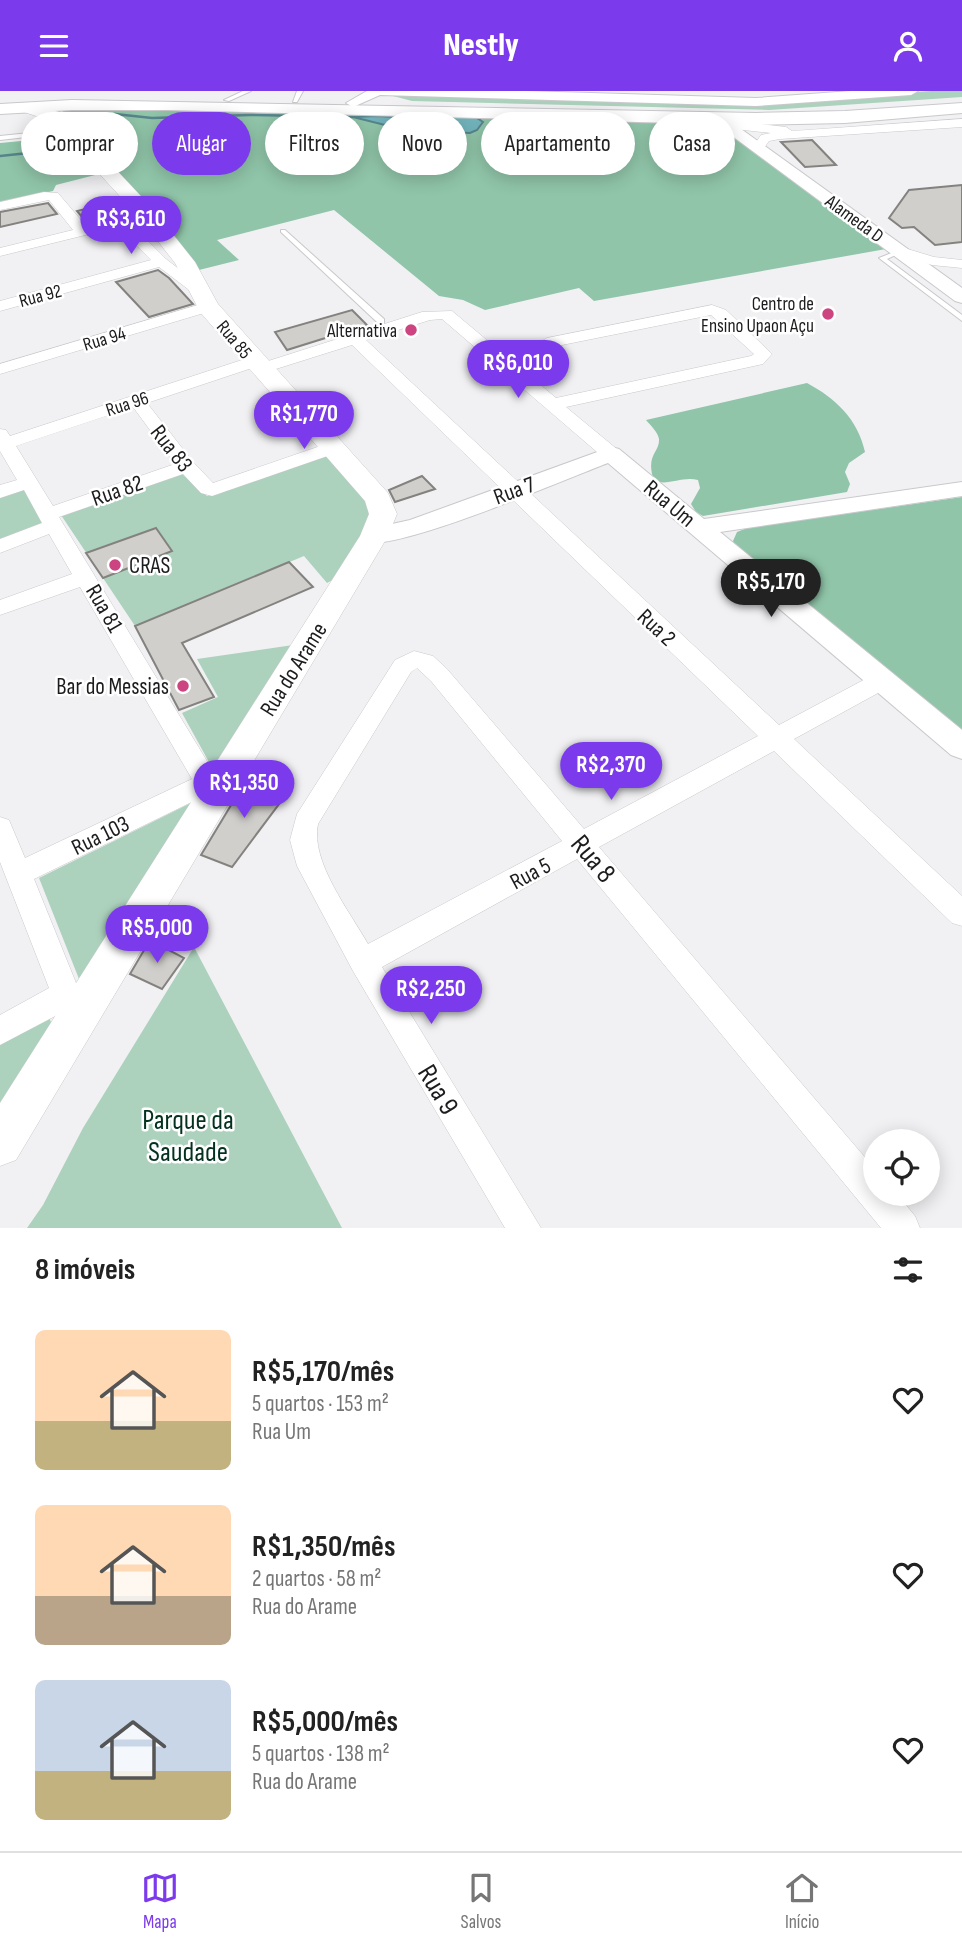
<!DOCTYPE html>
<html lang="pt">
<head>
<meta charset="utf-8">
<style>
	body { margin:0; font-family:"Sofia Sans Condensed",sans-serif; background:#f2f2f2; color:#222; height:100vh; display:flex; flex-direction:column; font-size:26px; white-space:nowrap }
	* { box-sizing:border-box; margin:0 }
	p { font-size:23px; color:#767676 }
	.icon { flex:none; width:38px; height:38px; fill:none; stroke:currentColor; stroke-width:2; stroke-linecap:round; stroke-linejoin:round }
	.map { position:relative; height:1137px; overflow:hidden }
	.sheet { display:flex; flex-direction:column; background:#fff; flex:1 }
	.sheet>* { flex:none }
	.guide { position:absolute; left:21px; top:21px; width:920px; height:63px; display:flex; gap:14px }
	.tools { position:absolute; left:863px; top:1038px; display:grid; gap:14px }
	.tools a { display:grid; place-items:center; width:77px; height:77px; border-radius:50%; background:#fff; box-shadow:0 4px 18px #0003; font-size:35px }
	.price { position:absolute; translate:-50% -60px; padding:0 16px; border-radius:24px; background:#7c3aed; color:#fff; font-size:23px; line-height:46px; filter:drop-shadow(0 2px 4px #0008) }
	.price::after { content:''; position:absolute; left:50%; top:42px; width:21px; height:16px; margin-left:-10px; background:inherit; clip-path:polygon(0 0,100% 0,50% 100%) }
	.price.on { background:#222; color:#fff }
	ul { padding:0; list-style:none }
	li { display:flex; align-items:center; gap:21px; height:175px; padding:0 35px }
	li span { display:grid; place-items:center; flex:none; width:196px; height:140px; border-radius:10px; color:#555 }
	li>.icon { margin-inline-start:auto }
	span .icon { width:84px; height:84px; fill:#fffc; stroke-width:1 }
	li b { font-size:30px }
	h2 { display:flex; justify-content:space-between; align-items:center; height:84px; padding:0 35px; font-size:30px }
	.tag { padding:0 24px; border-radius:32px; background:#fff; box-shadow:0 4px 18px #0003; font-size:24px; line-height:63px }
	.tag.on { background:#7c3aed; color:#fff }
	header { display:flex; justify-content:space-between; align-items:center; height:91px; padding:0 35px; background:#7c3aed; color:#fff; font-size:32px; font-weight:800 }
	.menu { display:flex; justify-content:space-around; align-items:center; height:98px; border-top:2px solid #e0e0e0; background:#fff; font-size:19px; color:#767676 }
	.menu a { display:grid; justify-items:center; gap:4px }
	.menu .on { color:#7c3aed }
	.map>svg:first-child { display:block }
	.green { fill:#acd2bd }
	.forest { fill:#90c5a9 }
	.water { fill:#71b3bb; stroke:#58858c; stroke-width:2 }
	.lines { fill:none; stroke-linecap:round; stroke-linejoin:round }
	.stream { stroke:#58858c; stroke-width:2.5 }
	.building { fill:#d1cfcc; stroke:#84827f; stroke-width:2 }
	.service-casing { stroke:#c9c9cc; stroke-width:2 }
	.minor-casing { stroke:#c9c9cc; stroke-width:1 }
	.tertiary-casing { stroke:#c9c9cc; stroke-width:2 }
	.secondary-casing { stroke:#c9c9cc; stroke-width:1 }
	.primary-casing { stroke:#c9c9cc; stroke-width:2 }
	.service { fill:#fff; fill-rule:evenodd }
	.minor { fill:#fff; fill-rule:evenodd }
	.tertiary { fill:#fff; fill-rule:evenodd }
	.secondary { fill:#fff; fill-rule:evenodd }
	.primary { fill:#fff; fill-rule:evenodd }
	.poi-dot { fill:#cc4480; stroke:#fff; stroke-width:2.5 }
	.labels { text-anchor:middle; stroke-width:5; stroke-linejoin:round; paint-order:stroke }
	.far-street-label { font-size:19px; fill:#1c1b1d; stroke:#fff }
	.far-poi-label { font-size:19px; fill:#1c1b1d; stroke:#fff; text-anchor:end }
	.street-label { font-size:23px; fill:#1c1b1d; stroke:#fff }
	.poi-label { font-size:23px; fill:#1c1b1d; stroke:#fff; text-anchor:start }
	.near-street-label { font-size:28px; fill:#1c1b1d; stroke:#fff }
	.near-park-label { font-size:28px; fill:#04321f; stroke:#fff }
</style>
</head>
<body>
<header><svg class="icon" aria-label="menu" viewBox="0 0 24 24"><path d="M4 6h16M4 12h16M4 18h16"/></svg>Nestly<svg class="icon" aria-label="person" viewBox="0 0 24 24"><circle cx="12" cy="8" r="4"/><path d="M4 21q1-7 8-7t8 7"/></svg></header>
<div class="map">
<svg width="962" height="1137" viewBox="0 0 962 1137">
	<rect width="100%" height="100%" fill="#f1f1f4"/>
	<g class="green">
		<path d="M 931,0 L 962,0 L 962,6 L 769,19 L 412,10 L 393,5 L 394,3 L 748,13 Z"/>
		<path d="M 331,361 L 374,420 L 340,485 L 327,492 L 304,465 L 135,535 L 61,424 L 180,381 L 207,405 Z"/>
		<path d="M 26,398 L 48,432 L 0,449 L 0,407 Z"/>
		<path d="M 293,554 L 215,682 L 182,622 L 218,606 L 197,568 Z"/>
		<path d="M 197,709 L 83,898 L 39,787 Z"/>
		<path d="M 194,856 L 342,1137 L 27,1137 L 43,1114 L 83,1037 Z"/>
		<path d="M 49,926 L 57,947 L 0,1033 L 0,952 Z"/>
	</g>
	<g class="forest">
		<path d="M 71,14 L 717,33 L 886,158 L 594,210 L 579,197 L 485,219 L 463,209 L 439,205 L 334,119 L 217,149 L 239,169 L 199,179 L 56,26 Z"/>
		<path d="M 64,46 L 99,83 L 56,94 L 53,100 L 0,112 L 0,52 Z"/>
		<path d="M 807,292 C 835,307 858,328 865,361 L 849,372 L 845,381 L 850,393 L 847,401 L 703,425 L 696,421 L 691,413 L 700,397 L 698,389 C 682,385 669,395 654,390 C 645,363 660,362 659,348 C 658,341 650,334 646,329 Z"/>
		<path d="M 962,406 L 962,643 L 736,458 L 733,450 L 737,441 L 747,437 Z"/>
	</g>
	<path class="water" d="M 377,25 L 436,28 L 452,25 L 474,25 L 483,31 L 477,39 L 470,42 L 405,39 L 353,26 Z"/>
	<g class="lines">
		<g class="stream">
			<path d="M 115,23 L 152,27 L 250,24 L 353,26"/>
			<path d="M 0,65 L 66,58 L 116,28 L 115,23"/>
		</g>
	</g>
	<g class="building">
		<path d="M 812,49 L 836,74 L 805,76 L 781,51 Z"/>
		<path d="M 962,94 L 962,151 L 935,154 L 914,136 L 902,137 L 889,127 L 909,99 Z"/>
		<path d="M 117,110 L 131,124 L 87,132 L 77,120 Z"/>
		<path d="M 48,112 L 57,123 L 0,136 L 0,121 Z"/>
		<path d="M 158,179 L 169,187 L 193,213 L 149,226 L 116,191 Z"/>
		<path d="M 352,219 L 367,234 L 287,259 L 275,241 Z"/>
		<path d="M 422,385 L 435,398 L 395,411 L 389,399 Z"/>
		<path d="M 156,437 L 172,460 L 103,487 L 86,462 Z"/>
		<path d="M 289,471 L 313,496 L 182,552 L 214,606 L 179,619 L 135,535 Z"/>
		<path d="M 248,686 L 291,697 L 232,776 L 201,764 Z"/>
		<path d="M 150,849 L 184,867 L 162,898 L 130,883 Z"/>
	</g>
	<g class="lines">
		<defs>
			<g id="service">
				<path d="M 243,0 L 251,0 L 229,10 L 224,9 Z"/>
				<path d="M 297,0 L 303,0 L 297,11 L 293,11 Z"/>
				<path d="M 69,38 L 72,40 L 71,41 L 0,49 L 0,45 Z"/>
				<path d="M 281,139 L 285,139 L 384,228 L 384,232 L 378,232 L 281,141 Z"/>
				<path d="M 899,159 L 904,160 L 887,168 L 962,224 L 962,230 L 879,167 Z"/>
			</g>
			<g id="minor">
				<path d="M 962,28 L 962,36 L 780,48 L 769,50 L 762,60 L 758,61 L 752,57 L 761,44 L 771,42 L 725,37 L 719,33 L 725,29 L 786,36 L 792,40 Z"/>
				<path d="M 44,101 L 58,102 L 86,135 L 121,127 L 126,128 L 166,168 L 206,199 L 203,202 L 193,202 L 159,176 L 0,220 L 0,210 L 151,169 L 118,136 L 0,165 L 0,157 L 73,139 L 49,109 L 0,119 L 0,111 Z"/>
				<path d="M 901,156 L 934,166 L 962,169 L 962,177 L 932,174 L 896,163 L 894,160 Z"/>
				<path d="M 208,211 L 216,216 L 214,219 L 0,283 L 0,273 Z"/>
				<path d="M 712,214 L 726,219 L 772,263 L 763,273 L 566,316 L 618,359 L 620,363 L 618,367 L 604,367 L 442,228 L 430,229 L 366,249 L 779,634 L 873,584 L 881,582 L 889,584 L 893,590 L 889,596 L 794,648 L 962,805 L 962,835 L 952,832 L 774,660 L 599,756 L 875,1078 L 875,1102 L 896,1102 L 915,1125 L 920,1137 L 881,1137 L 577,768 L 382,876 L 541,1137 L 505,1137 L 353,880 L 297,775 L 290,749 L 297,723 L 395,569 L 414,560 L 433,565 L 447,578 L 584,738 L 758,645 L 352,254 L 260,283 L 254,282 L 252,277 L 147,312 L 193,371 L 213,392 L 332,351 L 339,353 L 341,357 L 339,361 L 212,405 L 201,402 L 183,383 L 59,426 L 216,685 L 228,690 L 232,697 L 228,704 L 219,707 L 208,703 L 34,788 L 91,929 L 87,939 L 76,943 L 65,939 L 59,923 L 0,954 L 0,924 L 49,897 L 0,771 L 0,726 L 9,729 L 25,767 L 192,688 L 80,496 L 0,524 L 0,509 L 72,483 L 49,443 L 0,462 L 0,448 L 42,432 L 24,399 L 0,407 L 0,394 L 17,389 L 0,360 L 0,338 L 6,339 L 10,345 L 248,267 L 260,267 L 262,272 L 422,221 L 452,220 L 556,307 L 751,265 L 754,263 L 711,224 L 547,257 L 539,252 L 547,247 ZM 133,316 L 175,373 L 53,415 L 16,355 ZM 417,577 L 431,590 L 562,750 L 368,853 C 350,821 310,770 318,733 L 411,581 Z"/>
			</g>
			<g id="tertiary">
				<path d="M 367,0 L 525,0 L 756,7 L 851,0 L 918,0 L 911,4 L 756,15 L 380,4 L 353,16 L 346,12 Z"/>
				<path d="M 710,23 L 730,30 L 962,197 L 962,212 L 955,210 L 720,36 L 703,27 L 705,24 Z"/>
				<path d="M 611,356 L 619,358 L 704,428 L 962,391 L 962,405 L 720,441 L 962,639 L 962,668 L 951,664 L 608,372 C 565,388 400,460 365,451 L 362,445 L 365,439 L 410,429 Z"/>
			</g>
			<path id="secondary" d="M 27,12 L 63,22 L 152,117 L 195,171 L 218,213 L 388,402 L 397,423 L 388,445 L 16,1069 L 0,1075 L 0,1012 L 360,445 L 369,423 L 365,410 L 200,221 L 175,172 L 138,125 L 51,30 L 21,20 L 19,17 Z"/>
			<path id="primary" d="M 72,9 L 756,22 L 845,20 L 962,12 L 962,22 L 845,32 L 756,34 L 167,19 L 72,19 L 0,23 L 0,13 Z"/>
		</defs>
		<use href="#service" class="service-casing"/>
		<use href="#minor" class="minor-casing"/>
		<use href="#tertiary" class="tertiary-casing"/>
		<use href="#secondary" class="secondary-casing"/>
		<use href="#primary" class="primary-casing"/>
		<use href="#service" class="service"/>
		<use href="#minor" class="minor"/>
		<use href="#tertiary" class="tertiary"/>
		<use href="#secondary" class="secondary"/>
		<use href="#primary" class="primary"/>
	</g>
	<g class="poi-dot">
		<circle cx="828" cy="223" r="7"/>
		<circle cx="411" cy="239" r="7"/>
		<circle cx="115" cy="474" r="7"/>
		<circle cx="183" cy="595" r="7"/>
	</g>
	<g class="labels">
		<g class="far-street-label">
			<text transform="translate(855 127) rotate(36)" y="7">Alameda D</text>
			<text transform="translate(40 204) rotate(-15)" y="7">Rua 92</text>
			<text transform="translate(104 247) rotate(-17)" y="7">Rua 94</text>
			<text transform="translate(235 248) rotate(50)" y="7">Rua 85</text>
			<text transform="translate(127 312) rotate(-18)" y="7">Rua 96</text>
		</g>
		<g class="far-poi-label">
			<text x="814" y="219">Centro de<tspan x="814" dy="22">Ensino Upaon Açu</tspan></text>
			<text x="397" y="246">Alternativa</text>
		</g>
		<g class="street-label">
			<text transform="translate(172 357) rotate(52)" y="8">Rua 83</text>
			<text transform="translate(117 399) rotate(-19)" y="8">Rua 82</text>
			<text transform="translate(514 399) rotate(-20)" y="8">Rua 7</text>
			<text transform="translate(670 412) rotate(40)" y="8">Rua Um</text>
			<text transform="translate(105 517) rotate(60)" y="8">Rua 81</text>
			<text transform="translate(657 536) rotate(43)" y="8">Rua 2</text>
			<text transform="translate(293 578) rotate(-58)" y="8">Rua do Arame</text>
			<text transform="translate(100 744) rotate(-26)" y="8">Rua 103</text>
			<text transform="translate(530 782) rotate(-28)" y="8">Rua 5</text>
		</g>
		<g class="poi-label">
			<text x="129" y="482">CRAS</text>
			<text x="169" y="603" text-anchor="end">Bar do Messias</text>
		</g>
		<g class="near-street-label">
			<text transform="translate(594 767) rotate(50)" y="10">Rua 8</text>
			<text transform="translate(439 998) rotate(59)" y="10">Rua 9</text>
		</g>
		<g class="near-park-label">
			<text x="188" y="1038">Parque da<tspan x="188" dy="32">Saudade</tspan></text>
		</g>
	</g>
</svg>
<div class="tools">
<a><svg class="icon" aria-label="locate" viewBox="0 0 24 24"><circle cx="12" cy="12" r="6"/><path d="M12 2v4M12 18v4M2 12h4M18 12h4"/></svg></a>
</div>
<b class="price" style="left:131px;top:165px">R$3,610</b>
<b class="price" style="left:518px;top:309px">R$6,010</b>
<b class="price" style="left:304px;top:360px">R$1,770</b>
<b class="price on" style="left:771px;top:528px">R$5,170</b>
<b class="price" style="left:611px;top:711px">R$2,370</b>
<b class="price" style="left:244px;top:729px">R$1,350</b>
<b class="price" style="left:157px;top:874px">R$5,000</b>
<b class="price" style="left:431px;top:935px">R$2,250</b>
<div class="guide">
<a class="tag">Comprar</a>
<a class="tag on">Alugar</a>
<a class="tag">Filtros</a>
<a class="tag">Novo</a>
<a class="tag">Apartamento</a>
<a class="tag">Casa</a>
</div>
</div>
<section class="sheet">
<h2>8 imóveis<svg class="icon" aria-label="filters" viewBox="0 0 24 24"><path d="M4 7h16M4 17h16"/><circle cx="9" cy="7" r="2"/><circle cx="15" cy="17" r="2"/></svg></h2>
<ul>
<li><span style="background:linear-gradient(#ffd9b3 65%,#c2b280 0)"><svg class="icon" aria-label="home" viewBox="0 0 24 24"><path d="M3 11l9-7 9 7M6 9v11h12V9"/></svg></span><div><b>R$5,170/mês</b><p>5 quartos · 153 m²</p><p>Rua Um</p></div><svg class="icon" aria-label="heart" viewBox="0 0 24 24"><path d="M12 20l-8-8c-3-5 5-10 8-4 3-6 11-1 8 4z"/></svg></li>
<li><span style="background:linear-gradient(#ffd9b3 65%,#b9a48a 0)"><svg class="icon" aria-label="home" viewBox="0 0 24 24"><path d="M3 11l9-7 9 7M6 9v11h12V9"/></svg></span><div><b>R$1,350/mês</b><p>2 quartos · 58 m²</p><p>Rua do Arame</p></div><svg class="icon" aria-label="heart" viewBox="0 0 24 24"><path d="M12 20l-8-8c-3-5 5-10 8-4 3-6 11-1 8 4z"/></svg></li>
<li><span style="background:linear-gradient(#c9d6e8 65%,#c2b280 0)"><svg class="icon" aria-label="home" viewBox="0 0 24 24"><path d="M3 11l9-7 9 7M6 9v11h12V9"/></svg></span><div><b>R$5,000/mês</b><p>5 quartos · 138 m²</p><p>Rua do Arame</p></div><svg class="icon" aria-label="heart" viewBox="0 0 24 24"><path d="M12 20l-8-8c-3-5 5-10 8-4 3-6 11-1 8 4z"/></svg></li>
</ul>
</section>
<nav class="menu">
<a class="on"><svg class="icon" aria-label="map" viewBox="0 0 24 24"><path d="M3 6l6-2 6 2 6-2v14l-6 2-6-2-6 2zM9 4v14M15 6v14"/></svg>Mapa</a>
<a><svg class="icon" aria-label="saved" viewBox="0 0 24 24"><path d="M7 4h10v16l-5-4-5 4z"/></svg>Salvos</a>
<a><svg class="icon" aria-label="home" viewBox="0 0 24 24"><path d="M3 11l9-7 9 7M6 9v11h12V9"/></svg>Início</a>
</nav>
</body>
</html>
